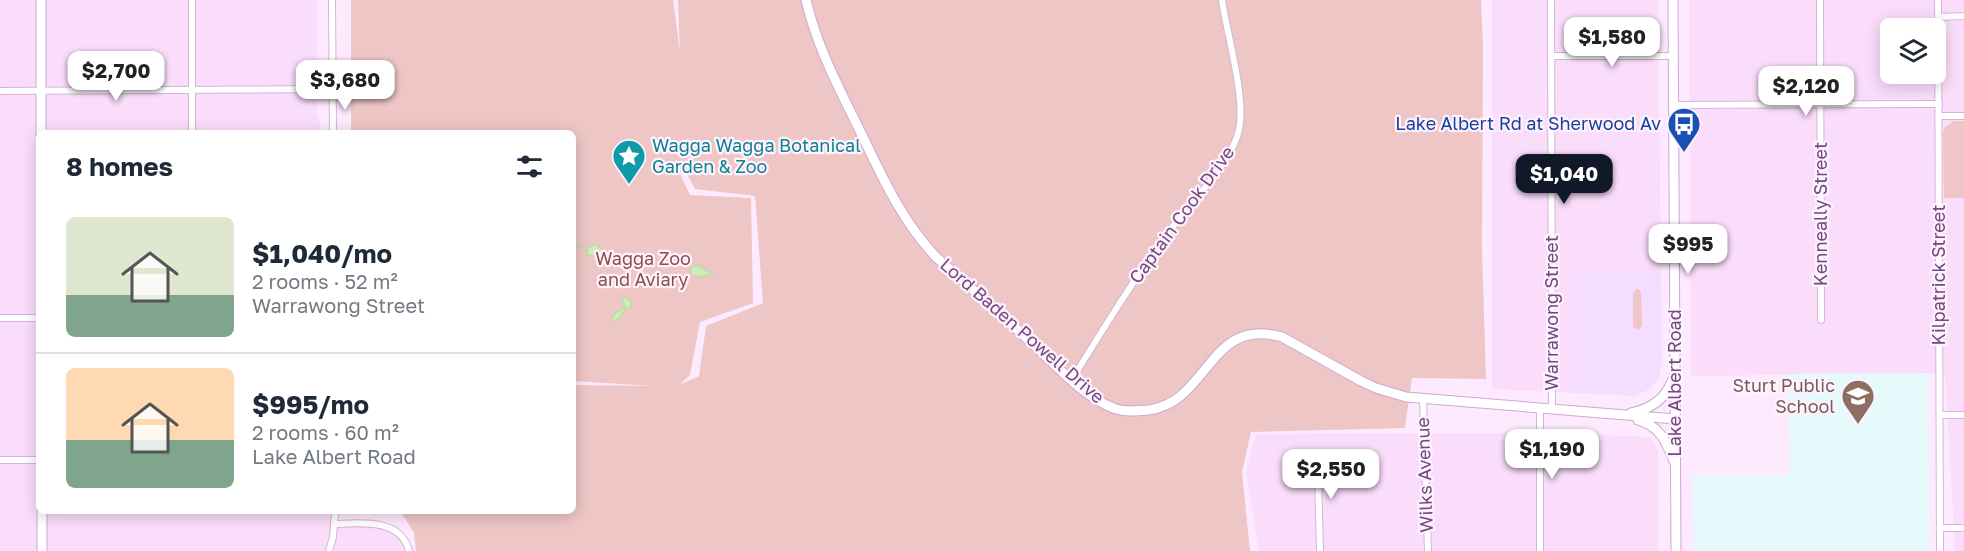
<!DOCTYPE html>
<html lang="en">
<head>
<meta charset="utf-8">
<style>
	body { margin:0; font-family:"Golos Text",sans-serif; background:#f2f2f3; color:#1f2937; height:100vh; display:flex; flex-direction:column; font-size:22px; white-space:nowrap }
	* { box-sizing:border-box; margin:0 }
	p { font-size:20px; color:#747a83 }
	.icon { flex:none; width:33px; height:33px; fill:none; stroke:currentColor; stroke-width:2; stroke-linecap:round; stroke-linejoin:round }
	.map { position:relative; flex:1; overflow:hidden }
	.sheet { position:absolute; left:36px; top:130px; width:540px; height:384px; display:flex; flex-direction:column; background:#fff; border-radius:9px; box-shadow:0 3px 15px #0003 }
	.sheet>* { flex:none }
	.controls { position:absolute; left:1880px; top:18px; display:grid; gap:12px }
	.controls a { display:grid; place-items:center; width:66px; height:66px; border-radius:9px; background:#fff; box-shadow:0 3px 15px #0003; font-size:30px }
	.price { position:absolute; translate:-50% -51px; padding:0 14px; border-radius:12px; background:#fff; color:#222; font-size:20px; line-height:39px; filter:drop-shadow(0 2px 3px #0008) }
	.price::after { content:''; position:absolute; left:50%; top:36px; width:18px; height:14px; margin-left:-9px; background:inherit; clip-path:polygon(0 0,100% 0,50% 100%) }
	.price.on { background:#111827; color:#fff }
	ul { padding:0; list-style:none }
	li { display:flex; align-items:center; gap:18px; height:150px; padding:0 30px }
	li+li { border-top:2px solid #e0e1e3 }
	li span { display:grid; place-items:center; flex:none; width:168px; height:120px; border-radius:9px; color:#555 }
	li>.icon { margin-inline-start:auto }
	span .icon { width:72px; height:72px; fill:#fffc; stroke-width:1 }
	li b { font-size:26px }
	h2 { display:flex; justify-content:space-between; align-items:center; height:72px; padding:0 30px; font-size:26px }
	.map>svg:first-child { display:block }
	.residential { fill:#faddfb; fill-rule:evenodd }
	.commercial { fill:#f5ddff }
	.education { fill:#e6fafb }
	.green { fill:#eec6c6; fill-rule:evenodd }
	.water { fill:#d0eabc; stroke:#bbdda1; stroke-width:1.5 }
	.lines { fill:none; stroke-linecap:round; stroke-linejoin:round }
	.stream { stroke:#bbdda1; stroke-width:2 }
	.street-casing { stroke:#d4b5d9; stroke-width:8 }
	.secondary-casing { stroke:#cda8d3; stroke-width:11 }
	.street { stroke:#fff; stroke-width:6 }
	.secondary { stroke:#fff; stroke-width:9 }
	.labels { text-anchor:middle; stroke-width:4.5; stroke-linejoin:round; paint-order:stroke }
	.transit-label { font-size:18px; fill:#164399; stroke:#fff2ff; text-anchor:end }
	.culture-label { font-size:18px; fill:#0d838f; stroke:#fff2ff; text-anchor:start }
	.street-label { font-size:18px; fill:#704a7c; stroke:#fff2ff }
	.park-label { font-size:18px; fill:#8f4e46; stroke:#fff2ff }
	.education-label { font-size:18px; fill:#785e54; stroke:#fff2ff; text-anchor:end }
</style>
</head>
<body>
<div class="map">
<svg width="1964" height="551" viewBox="0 0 1964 551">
	<rect width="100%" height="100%" fill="#feeafe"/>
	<g class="residential">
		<path d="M 0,0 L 317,0 L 317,112 L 322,133 L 39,134 L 39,512 L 334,512 L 334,525 L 375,525 L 385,527 L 400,537 L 407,551 L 0,551 Z"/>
		<path d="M 1492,0 L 1658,0 L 1661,272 L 1570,273 L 1573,393 L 1492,389 Z"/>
		<path d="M 1689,0 L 1964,0 L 1964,551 L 1955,551 L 1945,373 L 1691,376 ZM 1890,28 L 1935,28 L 1935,74 L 1890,74 Z"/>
		<path d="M 1557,433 L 1651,437 L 1658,451 L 1658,551 L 1259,551 L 1246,471 L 1256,434 Z"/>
	</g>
	<path class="commercial" d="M 1661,272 L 1662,361 L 1659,378 L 1648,390 L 1635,396 L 1573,393 L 1570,273 Z"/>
	<path class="education" d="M 1928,373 L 1929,551 L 1694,551 L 1692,475 L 1790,475 L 1788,374 Z"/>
	<g class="green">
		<path d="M 351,0 L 673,0 L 680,52 L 678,0 L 1481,0 L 1483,45 L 1482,248 L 1486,379 L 1412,378 L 1405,428 L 1251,432 L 1242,472 L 1250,551 L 416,551 L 414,533 L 401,512 L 573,512 L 573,385 L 654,386 L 573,381 L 573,134 L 351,133 ZM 685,161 L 687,174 L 695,189 L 755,196 L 763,303 L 706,326 L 699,376 L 679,385 L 690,375 L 700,322 L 753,303 L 751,198 L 690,195 L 680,174 Z"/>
		<path d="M 1954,121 L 1964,121 L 1964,198 L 1944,198 L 1943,132 L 1945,127 Z"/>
		<path d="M 1636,289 L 1640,290 L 1641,294 L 1642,326 L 1638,330 L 1633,327 L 1633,294 Z"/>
	</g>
	<g class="water">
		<path d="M 595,244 L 603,250 L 603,254 L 599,257 L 586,255 L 588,248 Z"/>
		<path d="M 697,265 L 713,274 L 698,277 L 692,275 L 690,270 L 691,267 Z"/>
		<path d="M 625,297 L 631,302 L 631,308 L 626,308 L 619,319 L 613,321 L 612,318 L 615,313 L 625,307 L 622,301 Z"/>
	</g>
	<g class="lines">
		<path class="stream" d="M 573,244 L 583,247"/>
		<defs>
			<g id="street">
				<path d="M 192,0 L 192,134"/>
				<path d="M 332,0 L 333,134"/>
				<path d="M 1551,0 L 1552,409"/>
				<path d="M 1820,0 L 1821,320"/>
				<path d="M 1938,0 L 1940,551"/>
				<path d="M 1939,17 L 1964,16"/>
				<path d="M 1551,56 L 1673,56"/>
				<path d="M 0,91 L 333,89"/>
				<path d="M 1673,105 L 1939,104"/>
				<path d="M 1939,116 L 1964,116"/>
				<path d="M 0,318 L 39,318"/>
				<path d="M 1072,379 C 1103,330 1132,281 1167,234 C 1188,205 1231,165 1239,130 C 1246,97 1227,35 1222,0"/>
				<path d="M 1423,399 L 1428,551"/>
				<path d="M 1540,409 L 1540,551"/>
				<path d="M 1940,415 L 1964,415"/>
				<path d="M 1312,453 L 1318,476 L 1320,551"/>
				<path d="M 0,460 L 39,460"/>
				<path d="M 335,524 C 361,523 401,518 409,551"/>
				<path d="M 1940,528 L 1964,528"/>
				<path d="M 329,551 L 333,537 L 335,512"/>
			</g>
			<g id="secondary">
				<path d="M 41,0 L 41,134"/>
				<path d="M 806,0 C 817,47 839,88 860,131 C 882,176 901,220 936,257 C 969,286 1002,315 1034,345 C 1058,367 1084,398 1116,409 C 1126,412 1137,411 1148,410 C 1210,402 1208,316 1282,337 L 1361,381 L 1376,388 L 1406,397 L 1675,419"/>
				<path d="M 1673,0 L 1676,551"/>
				<path d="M 1631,413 C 1650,409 1665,400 1672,381"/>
				<path d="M 1638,420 C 1660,426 1666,441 1674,461"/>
				<path d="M 42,551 L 42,512"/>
			</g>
		</defs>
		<use href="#street" class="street-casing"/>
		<use href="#secondary" class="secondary-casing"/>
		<use href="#street" class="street"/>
		<use href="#secondary" class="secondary"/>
	</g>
	<defs>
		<symbol id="bus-pin" viewBox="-11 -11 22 30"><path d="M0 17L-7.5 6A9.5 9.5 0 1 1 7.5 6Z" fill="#1a4fb4" stroke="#fff2ff"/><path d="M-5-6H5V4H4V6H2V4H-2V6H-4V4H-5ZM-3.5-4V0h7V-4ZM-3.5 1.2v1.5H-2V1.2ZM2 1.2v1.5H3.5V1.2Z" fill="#fff"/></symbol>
		<symbol id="sight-pin" viewBox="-11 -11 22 30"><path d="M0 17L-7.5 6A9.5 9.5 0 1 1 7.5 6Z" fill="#0f9aa8" stroke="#fff2ff"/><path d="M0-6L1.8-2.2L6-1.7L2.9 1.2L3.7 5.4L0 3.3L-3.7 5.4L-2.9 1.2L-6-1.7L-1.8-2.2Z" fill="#fff"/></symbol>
		<symbol id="school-pin" viewBox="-11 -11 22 30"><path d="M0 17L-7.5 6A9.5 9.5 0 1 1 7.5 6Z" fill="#8d6e63" stroke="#fff2ff"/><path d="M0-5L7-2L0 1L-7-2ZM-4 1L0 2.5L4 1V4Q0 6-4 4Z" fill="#fff"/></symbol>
	</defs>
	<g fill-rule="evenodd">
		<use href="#bus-pin" x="1665" y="105" width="38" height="52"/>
		<use href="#sight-pin" x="610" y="137" width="38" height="52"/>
		<use href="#school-pin" x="1839" y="377" width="38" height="52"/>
	</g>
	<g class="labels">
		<g class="transit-label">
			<text x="1661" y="130">Lake Albert Rd at Sherwood Av</text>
		</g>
		<g class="culture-label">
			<text x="652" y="152">Wagga Wagga Botanical<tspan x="652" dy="21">Garden &amp; Zoo</tspan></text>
		</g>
		<g class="street-label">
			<text transform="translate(1821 214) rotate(-90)" y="6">Kenneally Street</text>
			<text transform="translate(1182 215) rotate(-54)" y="6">Captain Cook Drive</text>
			<text transform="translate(1939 275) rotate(-90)" y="6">Kilpatrick Street</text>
			<text transform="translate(1552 313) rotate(-90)" y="6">Warrawong Street</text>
			<text transform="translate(1022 331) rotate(41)" y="6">Lord Baden Powell Drive</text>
			<text transform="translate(1675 383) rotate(-90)" y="6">Lake Albert Road</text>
			<text transform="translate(1425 475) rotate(-92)" y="6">Wilks Avenue</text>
		</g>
		<g class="park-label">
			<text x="643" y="265">Wagga Zoo<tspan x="643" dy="21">and Aviary</tspan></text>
		</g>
		<g class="education-label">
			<text x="1835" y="392">Sturt Public<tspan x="1835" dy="21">School</tspan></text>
		</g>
	</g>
</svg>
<div class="controls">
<a><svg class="icon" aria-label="layers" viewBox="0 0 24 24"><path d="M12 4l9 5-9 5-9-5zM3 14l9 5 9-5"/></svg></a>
</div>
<b class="price" style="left:1612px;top:68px">$1,580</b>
<b class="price" style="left:116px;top:102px">$2,700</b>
<b class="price" style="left:345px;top:111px">$3,680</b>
<b class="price" style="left:1806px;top:117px">$2,120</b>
<b class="price on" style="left:1564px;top:205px">$1,040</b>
<b class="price" style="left:1688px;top:275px">$995</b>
<b class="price" style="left:1552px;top:480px">$1,190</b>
<b class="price" style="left:1331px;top:500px">$2,550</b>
<section class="sheet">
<h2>8 homes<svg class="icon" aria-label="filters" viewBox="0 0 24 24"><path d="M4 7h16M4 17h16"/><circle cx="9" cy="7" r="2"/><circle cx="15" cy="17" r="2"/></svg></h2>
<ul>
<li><span style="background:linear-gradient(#dfe7d0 65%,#7fa58c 0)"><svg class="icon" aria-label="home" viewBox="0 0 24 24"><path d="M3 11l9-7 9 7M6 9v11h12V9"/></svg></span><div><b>$1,040/mo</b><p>2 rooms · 52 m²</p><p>Warrawong Street</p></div></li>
<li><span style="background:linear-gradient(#ffd9b3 60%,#7fa58c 0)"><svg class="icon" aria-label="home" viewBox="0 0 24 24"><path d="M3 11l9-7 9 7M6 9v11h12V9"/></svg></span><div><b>$995/mo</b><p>2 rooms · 60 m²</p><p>Lake Albert Road</p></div></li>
</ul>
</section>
</div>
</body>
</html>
